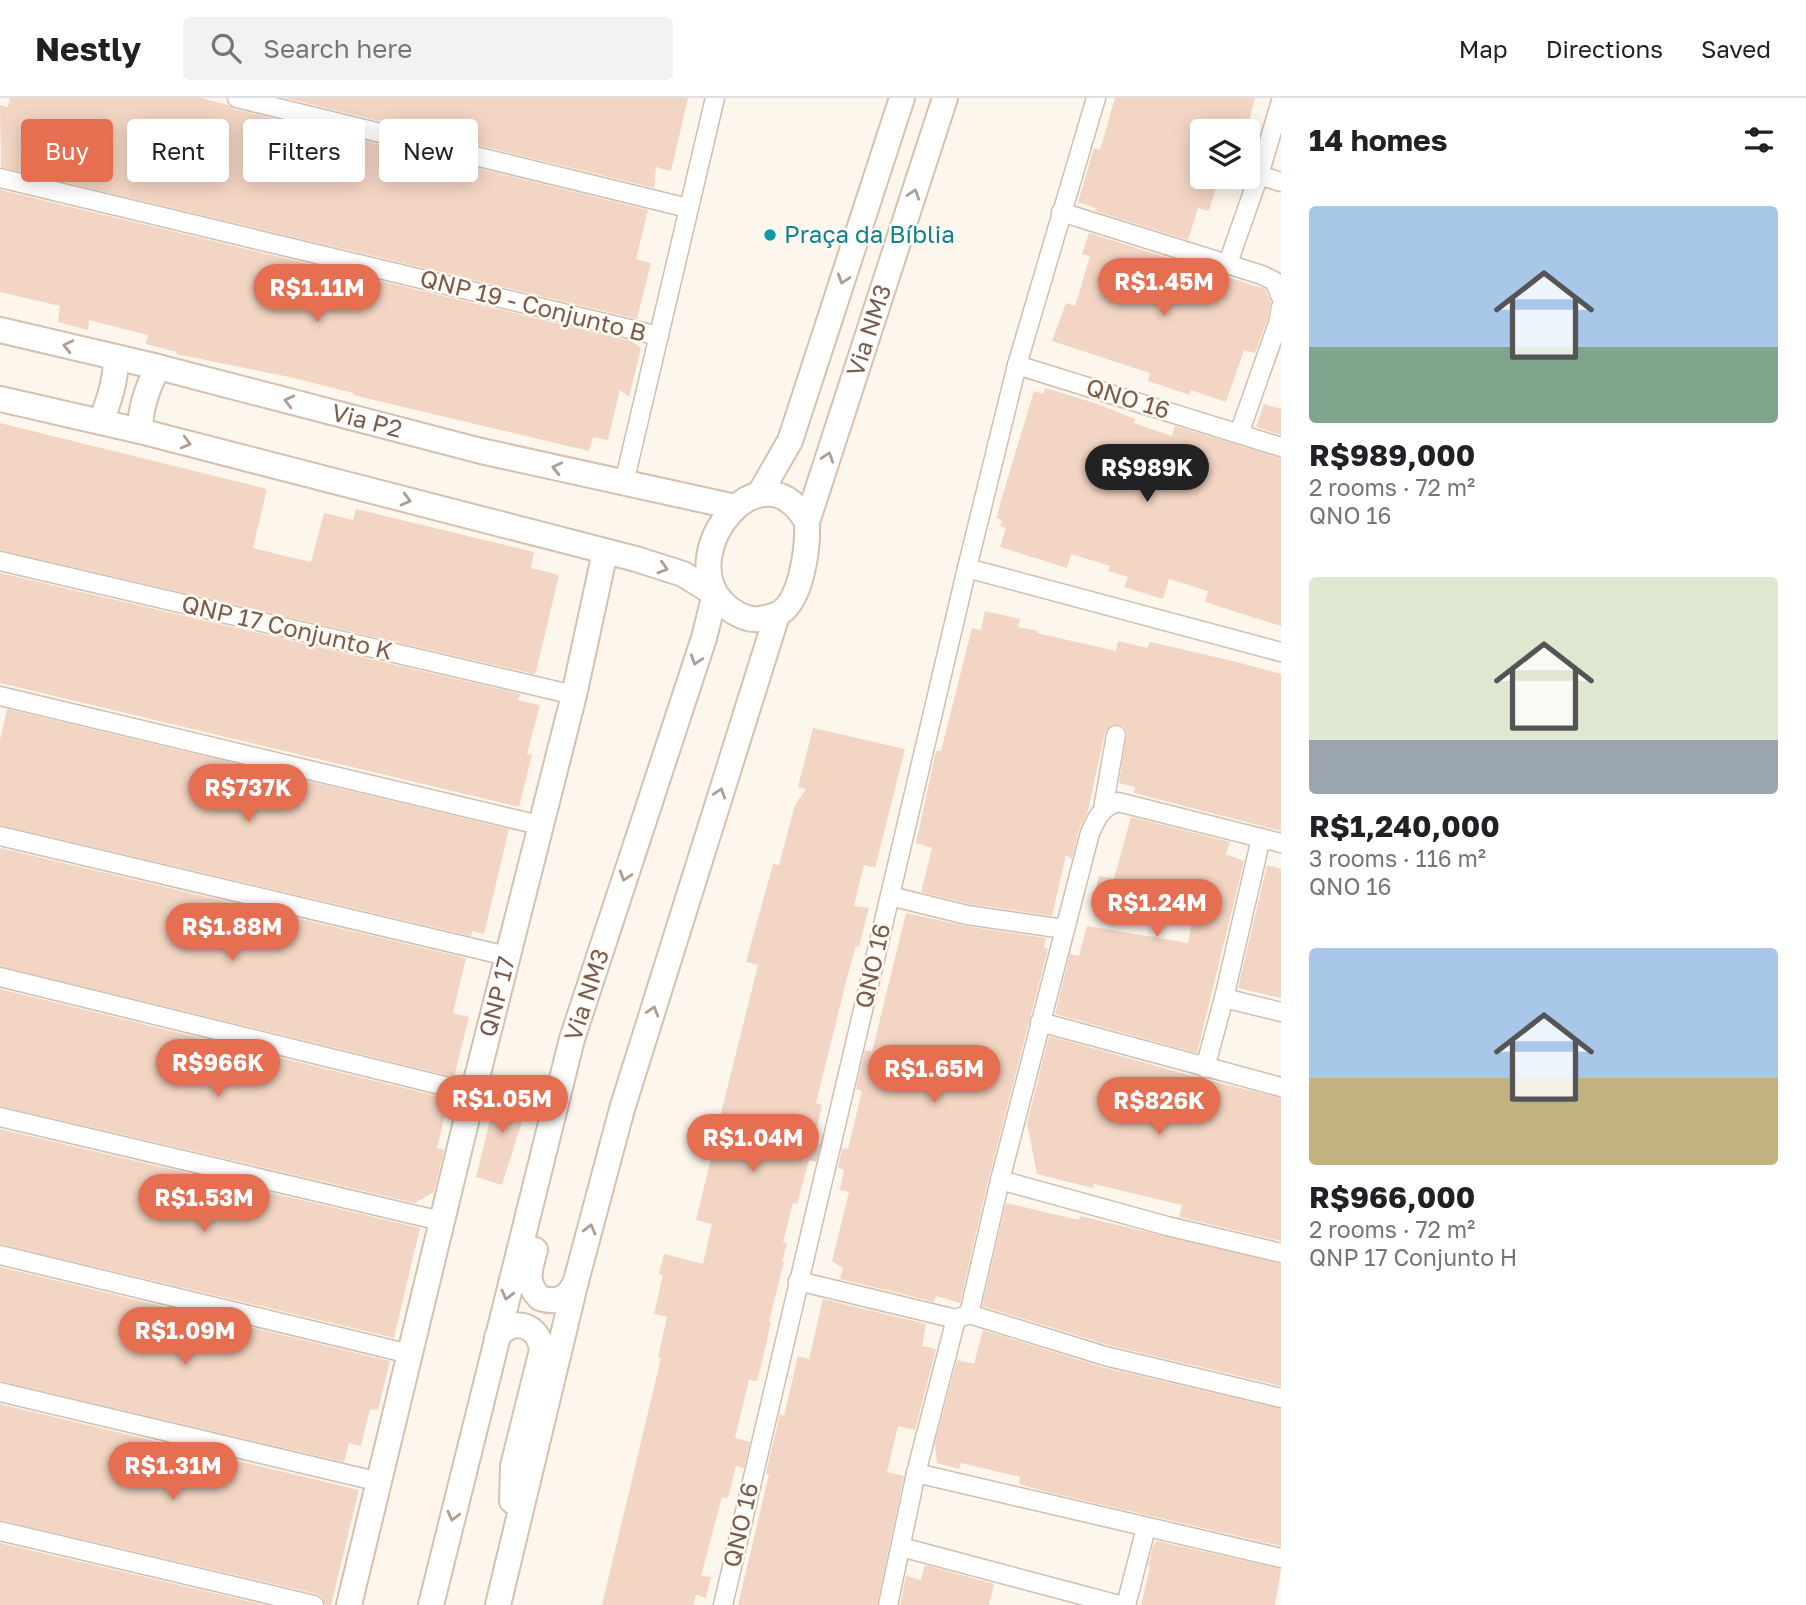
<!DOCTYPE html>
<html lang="en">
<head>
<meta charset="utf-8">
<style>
	body { margin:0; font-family:"Golos Text",sans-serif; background:#f2f2f2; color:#202124; height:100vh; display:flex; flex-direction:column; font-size:26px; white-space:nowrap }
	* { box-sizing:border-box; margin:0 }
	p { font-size:23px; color:#757577 }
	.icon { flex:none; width:38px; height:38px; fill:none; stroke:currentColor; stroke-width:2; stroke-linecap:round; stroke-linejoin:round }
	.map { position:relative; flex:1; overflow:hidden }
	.sheet { display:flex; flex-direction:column; background:#fff; width:525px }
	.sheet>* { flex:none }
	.guide { position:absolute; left:21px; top:21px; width:665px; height:63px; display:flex; gap:14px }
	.buttons { position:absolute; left:1190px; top:21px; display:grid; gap:14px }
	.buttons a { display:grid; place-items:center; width:70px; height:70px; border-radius:7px; background:#fff; box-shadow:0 4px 18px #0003; font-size:35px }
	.price { position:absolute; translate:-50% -60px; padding:0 16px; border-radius:24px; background:#e76f51; color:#fff; font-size:23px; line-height:46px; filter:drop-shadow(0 2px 4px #0008) }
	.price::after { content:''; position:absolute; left:50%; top:42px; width:21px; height:16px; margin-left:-10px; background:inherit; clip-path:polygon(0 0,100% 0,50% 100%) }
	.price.active { background:#222; color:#fff }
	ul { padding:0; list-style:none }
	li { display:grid; align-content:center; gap:14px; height:371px; padding:0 28px }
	li span { display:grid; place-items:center; height:217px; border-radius:7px; color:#555 }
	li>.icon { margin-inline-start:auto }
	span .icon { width:126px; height:126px; fill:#fffc; stroke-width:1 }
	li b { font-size:30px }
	h2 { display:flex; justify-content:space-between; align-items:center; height:84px; padding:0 28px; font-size:30px }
	.pill { padding:0 24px; border-radius:7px; background:#fff; box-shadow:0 4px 18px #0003; font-size:24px; line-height:63px }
	.pill.active { background:#e76f51; color:#fff }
	header { display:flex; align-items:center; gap:42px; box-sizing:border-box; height:98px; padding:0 35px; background:#fff; border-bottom:2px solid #e0e0e0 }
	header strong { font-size:33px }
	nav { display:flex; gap:38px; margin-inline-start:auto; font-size:24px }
	.search { width:490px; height:63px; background:#f2f2f2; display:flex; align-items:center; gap:18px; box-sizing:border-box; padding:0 24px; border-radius:7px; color:#757577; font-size:26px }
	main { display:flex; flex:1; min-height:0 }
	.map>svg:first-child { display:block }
	.building { fill:#f3d5c3 }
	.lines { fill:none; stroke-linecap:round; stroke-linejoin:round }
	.street-casing { stroke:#d1beb0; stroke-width:21 }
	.secondary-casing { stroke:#d6c0b0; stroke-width:28 }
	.street { stroke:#fff; stroke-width:18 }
	.secondary { stroke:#fff; stroke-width:24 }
	.oneway { stroke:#af9d94 }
	.culture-dot { fill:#0f9aa8; stroke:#fffaf3; stroke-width:2.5 }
	.labels { text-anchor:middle; stroke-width:5; stroke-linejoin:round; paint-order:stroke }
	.culture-label { font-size:24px; fill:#0d838f; stroke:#fffaf3; text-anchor:start }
	.street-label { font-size:24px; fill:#7a5c4d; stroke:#fffaf3 }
</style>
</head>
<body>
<header>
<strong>Nestly</strong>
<div class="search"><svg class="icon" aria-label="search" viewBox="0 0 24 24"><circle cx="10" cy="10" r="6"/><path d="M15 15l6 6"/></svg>Search here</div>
<nav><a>Map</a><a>Directions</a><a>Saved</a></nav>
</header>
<main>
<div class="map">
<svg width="1281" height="1507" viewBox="0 0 1281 1507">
	<rect width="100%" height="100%" fill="#fdf6ec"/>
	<g class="building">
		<path d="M 10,0 L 201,0 L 228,7 L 234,11 L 648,112 L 636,161 L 651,165 L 637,221 L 1,69 L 0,7 L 8,9 Z"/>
		<path d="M 285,0 L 688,0 L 671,73 L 656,69 L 654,90 Z"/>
		<path d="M 1115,0 L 1255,0 L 1246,33 L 1202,33 L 1202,79 L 1219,79 L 1209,113 L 1198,110 L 1188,142 L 1095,113 L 1096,110 L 1078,104 L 1094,50 L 1100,52 Z"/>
		<path d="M 0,92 L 631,243 L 641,250 L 629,299 L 620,292 L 608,342 L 593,339 L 589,353 L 353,297 L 353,295 L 294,280 L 176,256 L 177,254 L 146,246 L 148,237 L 89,222 L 88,232 L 58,224 L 60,208 L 0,194 Z"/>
		<path d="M 1089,135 L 1265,191 L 1271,204 L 1267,222 L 1255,255 L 1244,252 L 1226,304 L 1191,292 L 1190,297 L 1148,283 L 1150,275 L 1052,243 L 1066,205 L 1075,208 L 1090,158 L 1082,156 Z"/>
		<path d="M 1045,290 L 1095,305 L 1135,321 L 1134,325 L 1172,338 L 1175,328 L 1281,360 L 1281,528 L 1205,504 L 1208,493 L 1169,481 L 1163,501 L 1124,489 L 1128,479 L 1108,473 L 1110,468 L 1071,456 L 1067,470 L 1000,449 L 1006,430 L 1000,428 L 1002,422 L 997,420 L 1000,406 L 1034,293 L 1043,296 Z"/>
		<path d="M 1264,306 L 1281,311 L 1281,337 L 1256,329 Z"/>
		<path d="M 0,325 L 267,391 L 253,450 L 285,458 L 311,464 L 324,415 L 353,422 L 356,411 L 534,454 L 531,470 L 559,477 L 536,574 L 534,576 L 0,452 Z"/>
		<path d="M 0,475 L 521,596 L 517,602 L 540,607 L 527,656 L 532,657 L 519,709 L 0,585 Z"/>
		<path d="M 985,513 L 1020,521 L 1018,529 L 1038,533 L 1037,535 L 1116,553 L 1118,543 L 1147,550 L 1150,544 L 1229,562 L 1281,576 L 1281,733 L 1134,695 L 1135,689 L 1119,685 L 1127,634 L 1123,628 L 1113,626 L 1105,634 L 1088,713 L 1079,732 L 1072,761 L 1066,757 L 1052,818 L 969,806 L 921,794 L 932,750 L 916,745 L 936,653 L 941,653 L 972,530 L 981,532 Z"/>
		<path d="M 7,611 L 509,731 L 484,836 L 472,833 L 471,838 L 0,727 L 0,642 Z"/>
		<path d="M 813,630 L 905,651 L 875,770 L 864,767 L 854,808 L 869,810 L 859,849 L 856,848 L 850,868 L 816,1005 L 822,1007 L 813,1046 L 820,1047 L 816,1064 L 809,1062 L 797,1106 L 793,1105 L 783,1144 L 787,1145 L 782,1164 L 784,1164 L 769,1223 L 771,1224 L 762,1264 L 757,1283 L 749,1282 L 735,1340 L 750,1344 L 744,1370 L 736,1368 L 728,1400 L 722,1399 L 701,1478 L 711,1479 L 706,1500 L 696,1497 L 693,1507 L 602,1507 L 661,1260 L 658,1259 L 667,1219 L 654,1216 L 663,1177 L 659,1176 L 664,1156 L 703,1166 L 712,1126 L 696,1122 L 715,1044 L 704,1041 L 710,1021 L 719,1023 L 758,867 L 746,864 L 773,766 L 779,767 L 795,707 L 806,691 L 798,689 Z"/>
		<path d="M 1131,719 L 1230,744 L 1226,756 L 1244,763 L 1197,955 L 1055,916 L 1070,856 L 1079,858 L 1087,828 L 1188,845 L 1192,825 L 1094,797 L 1099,778 L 1114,781 Z"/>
		<path d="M 0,750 L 466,860 L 453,915 L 469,919 L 454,979 L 0,868 Z"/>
		<path d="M 1267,767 L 1281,771 L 1281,900 L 1238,890 Z"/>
		<path d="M 906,815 L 965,828 L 1046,840 L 1044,850 L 1048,851 L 989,1079 L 960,1205 L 936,1198 L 934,1204 L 840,1181 L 843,1170 L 832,1163 L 849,1094 L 840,1092 L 844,1072 L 838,1070 L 842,1050 L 848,1051 L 862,993 L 856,991 L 865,952 L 872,954 Z"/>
		<path d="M 0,891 L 449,1001 L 437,1050 L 444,1052 L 434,1094 L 415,1105 L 0,1008 Z"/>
		<path d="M 1049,938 L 1203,981 L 1281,1000 L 1281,1143 L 1179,1119 L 1182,1107 L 1094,1086 L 1093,1090 L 1037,1076 L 1027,1025 Z"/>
		<path d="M 498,990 L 530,998 L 502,1087 L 476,1079 Z"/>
		<path d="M 0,1031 L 420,1130 L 394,1240 L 0,1146 Z"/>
		<path d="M 1006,1105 L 1079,1122 L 1080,1118 L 1281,1166 L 1281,1288 L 1108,1247 L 982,1208 Z"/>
		<path d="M 0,1169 L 390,1263 L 378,1312 L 370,1311 L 361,1348 L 349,1345 L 344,1364 L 0,1283 Z"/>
		<path d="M 823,1201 L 926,1226 L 922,1248 L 936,1251 L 915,1332 L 898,1328 L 887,1374 L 904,1378 L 877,1507 L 738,1507 L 769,1376 L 766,1375 L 780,1316 L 784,1318 L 798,1258 L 809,1261 Z"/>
		<path d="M 983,1232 L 1102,1269 L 1281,1311 L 1281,1448 L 1047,1394 L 1019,1386 L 1020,1379 L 961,1365 L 959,1371 L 937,1365 L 935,1345 L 957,1262 L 974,1266 Z"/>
		<path d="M 0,1306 L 359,1392 L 331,1507 L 325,1507 L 322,1499 L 317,1496 L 0,1422 Z"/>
		<path d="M 1157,1443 L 1281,1471 L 1275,1507 L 1141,1507 L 1150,1469 L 1148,1468 L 1153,1448 Z"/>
		<path d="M 0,1445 L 264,1507 L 0,1507 Z"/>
		<path d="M 925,1467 L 994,1486 L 989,1507 L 900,1507 L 906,1478 L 921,1482 Z"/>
	</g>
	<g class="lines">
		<defs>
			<g id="street">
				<path d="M 237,0 L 688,110"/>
				<path d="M 1259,77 L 1281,84"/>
				<path d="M 0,80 L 659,238"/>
				<path d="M 1061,114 L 1262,177 L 1274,183 L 1281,199"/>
				<path d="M 1228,165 L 1259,77 L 1281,3"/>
				<path d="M 1017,267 L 1281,349"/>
				<path d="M 1239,336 L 1278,225 L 1281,209"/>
				<path d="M 624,385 L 715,0"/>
				<path d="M 0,463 L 574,597"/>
				<path d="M 967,470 L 1281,554"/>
				<path d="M 0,598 L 539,727"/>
				<path d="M 1103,711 L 1116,637"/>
				<path d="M 0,738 L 507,858"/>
				<path d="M 890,798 L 967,817 L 1064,831"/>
				<path d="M 0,879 L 473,995"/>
				<path d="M 1224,900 L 1281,914"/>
				<path d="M 1040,924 L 1281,989"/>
				<path d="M 1205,970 L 1224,900 L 1261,740"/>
				<path d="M 0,1019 L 441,1123"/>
				<path d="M 1000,1082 L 1167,1128 L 1281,1155"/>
				<path d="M 0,1157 L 410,1256"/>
				<path d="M 798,1183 L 956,1221 L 969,1216 L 1105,1258 L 1281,1300"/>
				<path d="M 969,1216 L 1000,1082 L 1090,735 C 1097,719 1102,709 1118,704 L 1281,745"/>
				<path d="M 0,1294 L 380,1384"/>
				<path d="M 916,1375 L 1281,1460"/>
				<path d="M 0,1433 L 314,1507"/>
				<path d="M 901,1449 L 1119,1507"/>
				<path d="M 723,1507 L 967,470 L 1017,267 L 1096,0"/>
				<path d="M 888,1507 L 916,1375 L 956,1221"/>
				<path d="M 1126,1507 L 1146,1430"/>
			</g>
			<g id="secondary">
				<path id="s1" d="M 0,232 L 158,269 L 481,353 L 735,409"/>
				<path d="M 0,301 L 140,333 L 636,461 L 683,476 L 715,496 L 704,540 L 572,941 L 431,1507"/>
				<path d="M 101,324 C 109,302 116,283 116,259"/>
				<path d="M 140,333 C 140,310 147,290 158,269"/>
				<path d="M 760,395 L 790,343 L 902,0"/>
				<path id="s2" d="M 807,424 C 762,344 675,454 722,504 C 731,514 747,523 760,521 C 765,520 771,519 776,517 C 802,506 808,449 807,424 L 945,0"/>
				<path d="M 535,1152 C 530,1170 524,1185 540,1200 C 557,1206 569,1200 576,1183"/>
				<path d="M 497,1239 C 513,1218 539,1227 542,1252 L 513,1368 L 512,1403"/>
				<path id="s3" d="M 349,1507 L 473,995 L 574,597 L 605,454"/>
				<path d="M 498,1507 L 576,1183 L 622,1011 L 777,517"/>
			</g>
		</defs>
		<use href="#street" class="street-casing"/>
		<use href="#secondary" class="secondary-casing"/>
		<use href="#street" class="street"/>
		<use href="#secondary" class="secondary"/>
	</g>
	<defs><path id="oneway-chevron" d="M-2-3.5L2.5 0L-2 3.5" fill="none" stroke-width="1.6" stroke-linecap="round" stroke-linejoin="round" transform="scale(1.75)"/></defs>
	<g class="oneway">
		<use href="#oneway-chevron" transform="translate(914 96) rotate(-72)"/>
		<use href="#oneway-chevron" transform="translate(843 181) rotate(108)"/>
		<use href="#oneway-chevron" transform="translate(68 248) rotate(-167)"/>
		<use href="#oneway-chevron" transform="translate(289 303) rotate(-166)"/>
		<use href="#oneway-chevron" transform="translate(186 345) rotate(15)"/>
		<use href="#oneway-chevron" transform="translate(828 359) rotate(-72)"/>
		<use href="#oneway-chevron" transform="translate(557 370) rotate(-167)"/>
		<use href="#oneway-chevron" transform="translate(406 402) rotate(15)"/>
		<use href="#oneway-chevron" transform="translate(663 470) rotate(17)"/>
		<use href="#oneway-chevron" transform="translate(696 562) rotate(108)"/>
		<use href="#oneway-chevron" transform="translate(720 695) rotate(-72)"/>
		<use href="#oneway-chevron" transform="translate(625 778) rotate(108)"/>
		<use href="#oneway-chevron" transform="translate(653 913) rotate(-73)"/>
		<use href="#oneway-chevron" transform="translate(590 1131) rotate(-75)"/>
		<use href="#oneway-chevron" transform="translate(507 1197) rotate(104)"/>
		<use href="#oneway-chevron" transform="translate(453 1418) rotate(104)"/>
	</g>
	<circle class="culture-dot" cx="770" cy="137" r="7"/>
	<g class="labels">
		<g class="culture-label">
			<text x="784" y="145">Praça da Bíblia</text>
		</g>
		<g class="street-label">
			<text transform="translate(533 208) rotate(14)" y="8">QNP 19 - Conjunto B</text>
			<text dy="8" stroke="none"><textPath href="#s2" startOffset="555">Via NM3</textPath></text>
			<text transform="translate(1128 301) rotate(17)" y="8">QNO 16</text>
			<text dy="8" stroke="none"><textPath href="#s1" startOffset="378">Via P2</textPath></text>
			<text transform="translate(287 530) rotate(13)" y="8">QNP 17 Conjunto K</text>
			<text transform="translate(873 868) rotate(-77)" y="8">QNO 16</text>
			<text transform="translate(587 897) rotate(-72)" y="8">Via NM3</text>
			<text dy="8" stroke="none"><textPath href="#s3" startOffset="626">QNP 17</textPath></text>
			<text transform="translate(741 1427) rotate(-77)" y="8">QNO 16</text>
		</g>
	</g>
</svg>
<div class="buttons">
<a><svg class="icon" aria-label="layers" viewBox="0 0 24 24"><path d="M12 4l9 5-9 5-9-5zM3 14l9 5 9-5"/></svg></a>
</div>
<b class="price" style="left:1164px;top:220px">R$1.45M</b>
<b class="price" style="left:317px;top:226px">R$1.11M</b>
<b class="price active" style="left:1147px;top:406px">R$989K</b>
<b class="price" style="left:248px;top:726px">R$737K</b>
<b class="price" style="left:1157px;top:841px">R$1.24M</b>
<b class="price" style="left:232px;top:865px">R$1.88M</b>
<b class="price" style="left:218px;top:1001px">R$966K</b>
<b class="price" style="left:934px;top:1007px">R$1.65M</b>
<b class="price" style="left:502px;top:1037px">R$1.05M</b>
<b class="price" style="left:1159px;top:1039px">R$826K</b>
<b class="price" style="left:753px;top:1076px">R$1.04M</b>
<b class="price" style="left:204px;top:1136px">R$1.53M</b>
<b class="price" style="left:185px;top:1269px">R$1.09M</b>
<b class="price" style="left:173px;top:1404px">R$1.31M</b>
<div class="guide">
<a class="pill active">Buy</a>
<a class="pill">Rent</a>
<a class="pill">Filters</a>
<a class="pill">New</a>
</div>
</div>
<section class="sheet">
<h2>14 homes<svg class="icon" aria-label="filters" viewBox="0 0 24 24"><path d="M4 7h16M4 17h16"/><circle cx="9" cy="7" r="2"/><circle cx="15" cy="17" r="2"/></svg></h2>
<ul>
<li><span style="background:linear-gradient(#a9c7e8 65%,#7fa58c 0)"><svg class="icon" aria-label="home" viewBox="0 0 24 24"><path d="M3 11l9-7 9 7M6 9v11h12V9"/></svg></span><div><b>R$989,000</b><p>2 rooms · 72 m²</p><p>QNO 16</p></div></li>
<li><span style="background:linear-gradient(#dfe7d0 75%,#9aa5b1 0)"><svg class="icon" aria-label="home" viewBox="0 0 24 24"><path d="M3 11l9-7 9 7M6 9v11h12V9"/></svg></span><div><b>R$1,240,000</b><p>3 rooms · 116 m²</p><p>QNO 16</p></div></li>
<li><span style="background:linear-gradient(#a9c7e8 60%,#c2b280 0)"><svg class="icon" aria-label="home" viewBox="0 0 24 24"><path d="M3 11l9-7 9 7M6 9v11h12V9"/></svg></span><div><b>R$966,000</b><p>2 rooms · 72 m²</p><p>QNP 17 Conjunto H</p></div></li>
</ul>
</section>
</main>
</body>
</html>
